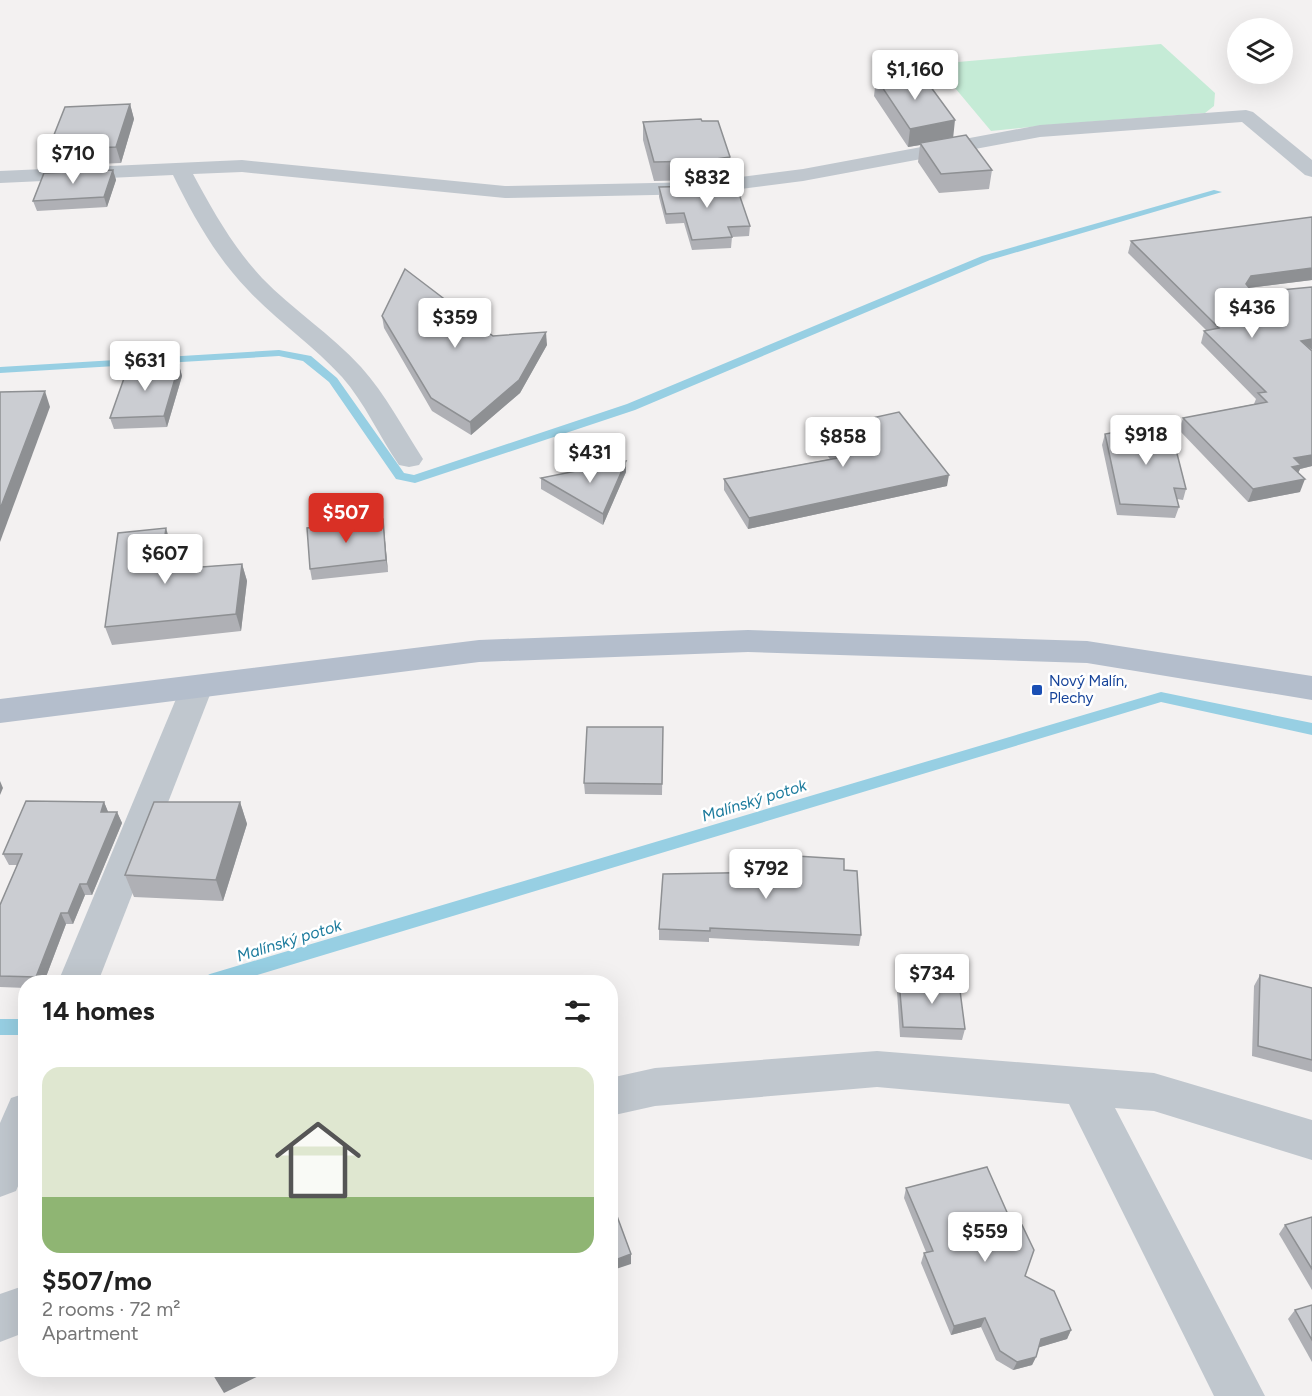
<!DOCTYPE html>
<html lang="en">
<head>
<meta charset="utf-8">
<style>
	body { margin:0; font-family:Figtree,sans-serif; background:#f2f2f2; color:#222; height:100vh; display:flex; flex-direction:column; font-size:22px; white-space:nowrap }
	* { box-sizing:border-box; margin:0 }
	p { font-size:20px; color:#767676 }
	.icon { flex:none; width:33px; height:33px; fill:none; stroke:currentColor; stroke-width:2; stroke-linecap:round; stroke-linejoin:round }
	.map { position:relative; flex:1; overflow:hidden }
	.side { position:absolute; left:18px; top:975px; width:600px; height:402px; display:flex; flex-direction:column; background:#fff; border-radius:24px; box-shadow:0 6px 24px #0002 }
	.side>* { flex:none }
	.buttons { position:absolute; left:1227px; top:18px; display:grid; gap:12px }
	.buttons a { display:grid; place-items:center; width:66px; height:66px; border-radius:50%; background:#fff; box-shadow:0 6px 24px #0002; font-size:30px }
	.price { position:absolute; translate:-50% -51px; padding:0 14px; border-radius:6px; background:#fff; color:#222; font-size:20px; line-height:39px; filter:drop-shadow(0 2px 3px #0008) }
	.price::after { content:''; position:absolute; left:50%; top:36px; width:18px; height:14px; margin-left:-9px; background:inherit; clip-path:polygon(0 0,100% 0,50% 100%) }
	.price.current { background:#d93025; color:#fff }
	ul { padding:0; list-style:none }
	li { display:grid; align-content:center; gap:12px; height:318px; padding:0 24px }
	li span { display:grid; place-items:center; height:186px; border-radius:18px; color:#555 }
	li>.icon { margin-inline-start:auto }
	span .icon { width:108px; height:108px; fill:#fffc; stroke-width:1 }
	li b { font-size:26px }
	h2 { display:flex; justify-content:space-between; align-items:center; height:72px; padding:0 24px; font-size:26px }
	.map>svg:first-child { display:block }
	.green { fill:#c5ebd6 }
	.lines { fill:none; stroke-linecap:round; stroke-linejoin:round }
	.stream { fill:#97cfe3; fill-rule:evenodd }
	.minor { fill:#c0c7ce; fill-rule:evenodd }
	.major { fill:#b4becc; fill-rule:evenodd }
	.wall { fill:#afb0b5 }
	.shaded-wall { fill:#8e9093 }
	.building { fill:#cbcdd2; stroke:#8e9093; stroke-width:1.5 }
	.transit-dot { fill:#1a4fb4; stroke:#fff; stroke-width:2 }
	.labels { text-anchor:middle; stroke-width:5; stroke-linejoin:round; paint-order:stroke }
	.transit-label { font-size:15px; fill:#164399; stroke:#fff; text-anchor:start }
	.water-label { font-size:16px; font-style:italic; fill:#1c7b9d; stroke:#fff }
</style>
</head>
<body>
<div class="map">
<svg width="1312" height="1396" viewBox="0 0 1312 1396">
	<rect width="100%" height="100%" fill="#f3f1f1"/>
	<path class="green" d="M 1161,44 L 1215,93 L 1214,106 L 1205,113 L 1049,125 L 991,131 L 935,64 Z"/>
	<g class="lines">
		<g class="stream">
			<path d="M 1214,190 L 1222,192 L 990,260 L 635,410 L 415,483 L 396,479 L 329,382 L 303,361 L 279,356 L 0,373 L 0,367 L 279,350 L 311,356 L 337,378 L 404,473 L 414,475 L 627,404 L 982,256 Z"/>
			<path d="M 1161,692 L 1312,723 L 1312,735 L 1161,702 L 234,982 L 201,982 L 204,977 L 210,974 Z"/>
			<rect x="0" y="1019" width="26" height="16"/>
		</g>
		<g class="minor">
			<path d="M 1246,110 L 1253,112 L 1312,160 L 1312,177 L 1305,175 L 1242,122 L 1040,137 L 803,181 L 702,194 L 505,198 L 242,172 L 193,174 C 213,211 233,247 262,278 C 293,310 331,334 361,367 C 386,395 403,428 423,459 L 419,465 L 409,467 L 399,465 C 379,436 365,403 342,377 C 313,345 277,321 248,290 C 216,257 193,216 173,175 L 0,183 L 0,171 L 242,160 L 505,186 L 702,182 L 803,169 L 1040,125 Z"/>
			<path d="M 197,676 L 209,679 L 213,687 L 98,982 L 58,982 L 181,687 L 185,679 Z"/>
			<path d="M 877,1051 L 1154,1073 L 1312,1120 L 1312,1160 L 1154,1111 L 1115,1108 L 1265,1396 L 1214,1396 L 1069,1104 L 877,1087 L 655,1106 L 610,1116 L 610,1078 L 655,1068 Z"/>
			<path d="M 26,1093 L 26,1167 L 16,1191 L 0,1197 L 0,1123 L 11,1098 Z"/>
			<path d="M 26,1285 L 26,1332 L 0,1342 L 0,1294 Z"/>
		</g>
		<path class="major" d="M 748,630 L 1087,641 L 1312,676 L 1312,700 L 1087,663 L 748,652 L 479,662 L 0,723 L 0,699 L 479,640 Z"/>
	</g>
	<g class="wall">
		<path d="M 876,78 L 953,137 L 992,170 L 989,189 L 939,193 L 918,162 L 920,145 L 908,147 L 874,96 Z"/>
		<path d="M 130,104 L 134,119 L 121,163 L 53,166 L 48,150 Z"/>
		<path d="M 702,121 L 730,157 L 730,176 L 702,180 L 654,181 L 643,140 L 643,122 Z"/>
		<path d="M 113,170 L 116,180 L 107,207 L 37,211 L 33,201 Z"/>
		<path d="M 659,187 L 750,226 L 749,236 L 732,237 L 731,248 L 692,250 L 684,223 L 666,224 L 659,197 Z"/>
		<path d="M 1312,217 L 1312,280 L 1249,288 L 1312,351 L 1312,466 L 1300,469 L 1298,473 L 1300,492 L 1248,502 L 1179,430 L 1183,418 L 1254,404 L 1256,399 L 1201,343 L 1204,331 L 1206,330 L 1128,253 L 1131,241 Z"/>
		<path d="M 382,316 L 493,336 L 547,345 L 520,393 L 471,435 L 432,411 L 384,328 Z"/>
		<path d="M 179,365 L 182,376 L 167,427 L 114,429 L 110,418 Z"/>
		<path d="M 818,430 L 947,486 L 748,529 L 724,490 L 724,479 L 830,459 L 817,441 Z"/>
		<path d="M 1105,434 L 1186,489 L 1183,500 L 1177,499 L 1179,507 L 1175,518 L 1117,515 L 1102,445 Z"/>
		<path d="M 626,461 L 626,472 L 603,525 L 541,489 L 541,478 Z"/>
		<path d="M 383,519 L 384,530 L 388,572 L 312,580 L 310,569 Z"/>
		<path d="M 171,545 L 168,569 L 242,564 L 247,581 L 241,631 L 112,645 L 105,627 Z"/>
		<path d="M 663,727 L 662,795 L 585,794 L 584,783 Z"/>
		<path d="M 104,802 L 108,812 L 117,812 L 122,823 L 92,895 L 85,895 L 73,924 L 66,924 L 44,982 L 26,982 L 26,988 L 0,987 L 0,905 L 17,865 L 9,865 L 3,854 Z"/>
		<path d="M 240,802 L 247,824 L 223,901 L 134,897 L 125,875 Z"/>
		<path d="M 796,856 L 844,870 L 861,935 L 859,946 L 709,938 L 709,942 L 659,940 L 659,929 L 778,872 L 795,868 Z"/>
		<path d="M 1260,975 L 1312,988 L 1312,1072 L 1252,1056 L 1254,986 Z"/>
		<path d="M 899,981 L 965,1029 L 962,1040 L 900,1037 L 897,991 Z"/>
		<path d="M 906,1188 L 1025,1276 L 1071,1330 L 1067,1339 L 1039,1347 L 1036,1357 L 1032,1365 L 1013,1370 L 996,1360 L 981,1327 L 951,1335 L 921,1263 L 924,1253 L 926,1252 L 904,1198 Z"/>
		<path d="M 1312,1217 L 1312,1290 L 1279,1234 L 1285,1225 Z"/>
		<path d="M 1312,1305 L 1312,1362 L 1288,1319 L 1295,1310 Z"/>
	</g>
	<g class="shaded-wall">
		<path d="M 130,104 L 134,119 L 121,163 L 116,147 Z"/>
		<path d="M 955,120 L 953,139 L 920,143 L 920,145 L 908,147 L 910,129 Z"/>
		<path d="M 730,157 L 730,176 L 702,180 L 702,161 Z"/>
		<path d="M 113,170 L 116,180 L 107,207 L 104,197 Z"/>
		<path d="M 1312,268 L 1312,280 L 1247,288 L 1246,284 L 1251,276 Z"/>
		<path d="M 546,332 L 547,345 L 520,393 L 471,435 L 470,422 Z"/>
		<path d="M 1312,339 L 1312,350 L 1301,341 Z"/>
		<path d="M 179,365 L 182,376 L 167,427 L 164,416 Z"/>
		<path d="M 45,391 L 50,407 L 0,542 L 0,509 Z"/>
		<path d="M 1312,455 L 1312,466 L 1300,469 L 1296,477 L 1287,479 L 1294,458 Z"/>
		<path d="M 626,461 L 626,472 L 603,525 L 603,514 Z"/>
		<path d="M 949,475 L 947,486 L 748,529 L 749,518 Z"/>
		<path d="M 1305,479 L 1300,492 L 1248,502 L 1253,489 Z"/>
		<path d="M 383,519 L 384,530 L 388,572 L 386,560 Z"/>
		<path d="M 166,528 L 171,545 L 166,587 L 160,570 Z"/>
		<path d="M 242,564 L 247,581 L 241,631 L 236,614 Z"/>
		<path d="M 0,781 L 3,788 L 0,795 Z"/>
		<path d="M 104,802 L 109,814 L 101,812 Z"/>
		<path d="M 240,802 L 247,824 L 223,901 L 216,880 Z"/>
		<path d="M 117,812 L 122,823 L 92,895 L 87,884 Z"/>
		<path d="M 80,884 L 85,895 L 73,924 L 68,913 Z"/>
		<path d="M 61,913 L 66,924 L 44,982 L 39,982 L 36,977 Z"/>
		<path d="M 631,1254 L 631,1264 L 610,1271 L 610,1262 Z"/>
		<path d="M 985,1318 L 981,1327 L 951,1335 L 954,1326 Z"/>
		<path d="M 1071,1330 L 1067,1339 L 1037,1348 L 1041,1339 Z"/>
		<path d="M 1036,1357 L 1032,1365 L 1013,1370 L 1017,1362 Z"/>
		<path d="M 210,1370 L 271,1370 L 224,1393 Z"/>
	</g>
	<g class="building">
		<path d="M 922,75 L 955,120 L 910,129 L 876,78 Z"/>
		<path d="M 130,104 L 116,147 L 48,150 L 65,107 Z"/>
		<path d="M 701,119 L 702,121 L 718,121 L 730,157 L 702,161 L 654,162 L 643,122 Z"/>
		<path d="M 966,135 L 992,170 L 941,174 L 920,143 Z"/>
		<path d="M 113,170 L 104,197 L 33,201 L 44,173 Z"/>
		<path d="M 735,182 L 750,226 L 728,227 L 732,237 L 692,240 L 684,213 L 666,214 L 659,187 L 703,186 Z"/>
		<path d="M 1312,217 L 1312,268 L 1251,276 L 1246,284 L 1251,290 L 1259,292 L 1312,287 L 1312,339 L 1301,341 L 1312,351 L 1312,455 L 1294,458 L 1301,465 L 1292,467 L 1305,479 L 1253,489 L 1183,418 L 1267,402 L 1258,393 L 1266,392 L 1204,331 L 1219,328 L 1131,241 Z"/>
		<path d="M 405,269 L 493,336 L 546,332 L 519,380 L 470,422 L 431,398 L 382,316 Z"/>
		<path d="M 179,365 L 164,416 L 110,418 L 128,367 Z"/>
		<path d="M 45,391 L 0,509 L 0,392 Z"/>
		<path d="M 899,412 L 949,475 L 749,518 L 724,479 L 838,458 L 818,430 Z"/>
		<path d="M 1169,422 L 1186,489 L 1174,488 L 1179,507 L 1120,504 L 1105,434 Z"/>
		<path d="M 626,461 L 603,514 L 541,478 Z"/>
		<path d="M 383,519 L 386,560 L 310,569 L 307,528 Z"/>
		<path d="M 166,528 L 160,570 L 242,564 L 236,614 L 105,627 L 118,533 Z"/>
		<path d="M 587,727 L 663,727 L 662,784 L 584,783 Z"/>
		<path d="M 26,801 L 104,802 L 101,812 L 117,812 L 87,884 L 80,884 L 68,913 L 61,913 L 36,977 L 0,976 L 0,905 L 22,854 L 3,854 Z"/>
		<path d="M 154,802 L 240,802 L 216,880 L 125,875 Z"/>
		<path d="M 796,856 L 844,859 L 844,870 L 857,871 L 861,935 L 710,928 L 710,931 L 659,929 L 663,874 L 779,872 L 779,868 L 797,868 Z"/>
		<path d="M 1260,975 L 1312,988 L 1312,1060 L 1258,1046 Z"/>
		<path d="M 899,981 L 959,983 L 965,1029 L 903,1027 Z"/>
		<path d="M 987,1167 L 1014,1228 L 1022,1225 L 1034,1250 L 1025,1276 L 1054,1291 L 1071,1330 L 1041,1339 L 1036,1357 L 1017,1362 L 1000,1351 L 985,1318 L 954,1326 L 924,1253 L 933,1251 L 906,1188 Z"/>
		<path d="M 610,1197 L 631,1254 L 610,1262 Z"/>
		<path d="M 1312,1217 L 1312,1269 L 1285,1225 Z"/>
		<path d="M 1312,1305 L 1312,1340 L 1295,1310 Z"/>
	</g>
	<rect class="transit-dot" x="1031" y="684" width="12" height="12" rx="3"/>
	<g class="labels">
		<g class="transit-label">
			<text x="1049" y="686">Nový Malín,<tspan x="1049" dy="17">Plechy</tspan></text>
		</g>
		<g class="water-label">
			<text transform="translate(754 800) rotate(-17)" y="6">Malínský potok</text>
			<text transform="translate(289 940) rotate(-17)" y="6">Malínský potok</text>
		</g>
	</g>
</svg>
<div class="buttons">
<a><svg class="icon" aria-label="layers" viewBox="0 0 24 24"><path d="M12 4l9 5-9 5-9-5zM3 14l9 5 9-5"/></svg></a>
</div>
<b class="price" style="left:915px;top:101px">$1,160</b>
<b class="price" style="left:73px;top:185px">$710</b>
<b class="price" style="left:707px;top:209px">$832</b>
<b class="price" style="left:1252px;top:339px">$436</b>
<b class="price" style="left:455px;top:349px">$359</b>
<b class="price" style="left:145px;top:392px">$631</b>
<b class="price" style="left:1146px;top:466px">$918</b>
<b class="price" style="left:843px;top:468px">$858</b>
<b class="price" style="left:590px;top:484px">$431</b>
<b class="price current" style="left:346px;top:544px">$507</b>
<b class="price" style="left:165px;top:585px">$607</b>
<b class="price" style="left:766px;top:900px">$792</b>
<b class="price" style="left:932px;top:1005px">$734</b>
<b class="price" style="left:985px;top:1263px">$559</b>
<section class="side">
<h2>14 homes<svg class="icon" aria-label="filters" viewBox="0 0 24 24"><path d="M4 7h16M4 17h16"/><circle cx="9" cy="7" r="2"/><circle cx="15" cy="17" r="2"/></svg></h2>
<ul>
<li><span style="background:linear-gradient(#dfe7d0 70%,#8fb573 0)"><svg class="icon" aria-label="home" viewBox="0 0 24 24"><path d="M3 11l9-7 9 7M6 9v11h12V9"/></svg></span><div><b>$507/mo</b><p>2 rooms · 72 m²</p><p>Apartment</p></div></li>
</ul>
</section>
</div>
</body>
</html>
